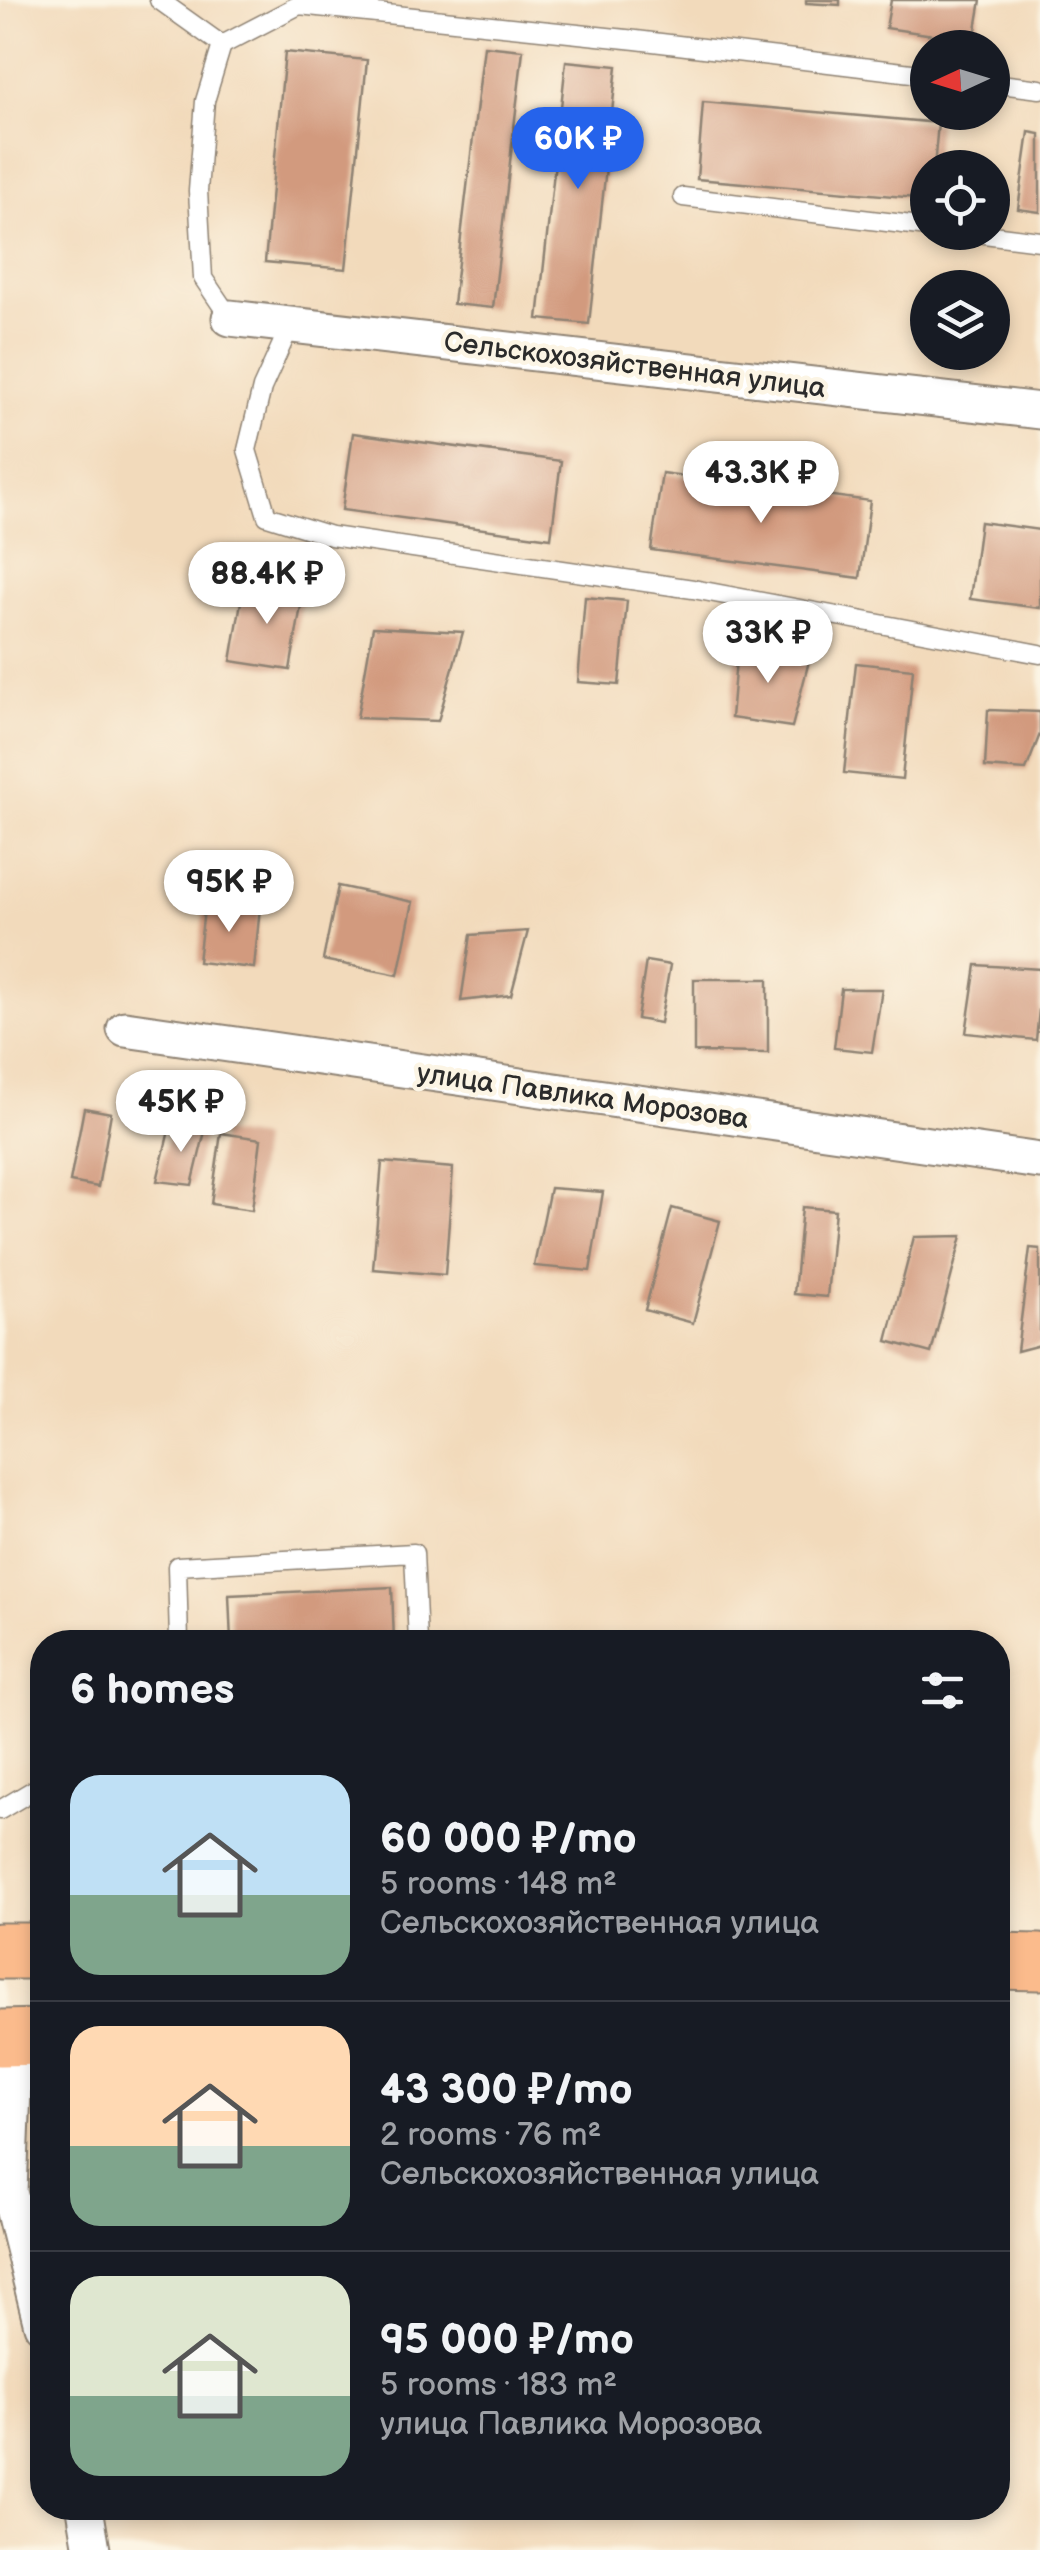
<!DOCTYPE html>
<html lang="en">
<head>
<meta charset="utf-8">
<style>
	body { margin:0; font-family:"Balsamiq Sans",sans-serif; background:#20242c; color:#f1f3f6; height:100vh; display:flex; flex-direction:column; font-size:38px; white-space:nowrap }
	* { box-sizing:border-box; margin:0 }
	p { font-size:32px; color:#9ea1a6 }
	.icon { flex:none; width:55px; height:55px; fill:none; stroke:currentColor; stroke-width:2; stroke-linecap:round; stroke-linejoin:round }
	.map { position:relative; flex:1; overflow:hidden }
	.drawer { position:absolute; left:30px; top:1630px; width:980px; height:890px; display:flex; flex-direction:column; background:#171b24; border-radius:40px; box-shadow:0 5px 15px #0003 }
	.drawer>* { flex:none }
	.needle { width:65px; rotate:266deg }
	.tools { position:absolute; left:910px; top:30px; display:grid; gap:20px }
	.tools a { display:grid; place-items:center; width:100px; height:100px; border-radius:50%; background:#171b24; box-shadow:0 5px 15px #0003; font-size:50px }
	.price { position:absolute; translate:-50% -85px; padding:0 22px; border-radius:35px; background:#fff; color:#222; font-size:32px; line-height:65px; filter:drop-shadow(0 2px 5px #0008) }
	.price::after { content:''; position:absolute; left:50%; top:60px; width:30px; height:22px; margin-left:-15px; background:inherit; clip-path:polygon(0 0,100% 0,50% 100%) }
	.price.selected { background:#2563eb; color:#fff }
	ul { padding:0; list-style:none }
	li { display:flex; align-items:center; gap:30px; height:250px; padding:0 40px }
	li+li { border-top:2px solid #363941 }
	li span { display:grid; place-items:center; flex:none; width:280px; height:200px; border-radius:30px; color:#555 }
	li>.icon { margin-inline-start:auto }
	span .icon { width:120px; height:120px; fill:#fffc; stroke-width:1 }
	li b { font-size:42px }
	h2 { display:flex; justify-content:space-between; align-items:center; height:120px; padding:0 40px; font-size:42px }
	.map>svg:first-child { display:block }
	.building { fill:#d29a7e }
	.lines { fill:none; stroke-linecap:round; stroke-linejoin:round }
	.service-casing { stroke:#8e8273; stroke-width:21 }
	.minor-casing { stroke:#8e8273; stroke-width:39 }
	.trunk-casing { stroke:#8e8273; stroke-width:59 }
	.service { stroke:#fff; stroke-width:18 }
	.minor { stroke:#fff; stroke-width:35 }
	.trunk { stroke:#fbbb8c; stroke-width:55 }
	.labels { text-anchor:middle; stroke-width:9; stroke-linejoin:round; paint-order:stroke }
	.street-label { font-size:28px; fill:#2b2b2b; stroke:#fcf5e5 }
</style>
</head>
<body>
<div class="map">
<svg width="1040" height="2550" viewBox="0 0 1040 2550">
	<rect width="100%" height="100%" fill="#fcf5e5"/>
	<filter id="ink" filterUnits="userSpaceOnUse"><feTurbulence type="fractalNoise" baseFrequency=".01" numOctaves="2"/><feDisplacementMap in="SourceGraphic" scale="20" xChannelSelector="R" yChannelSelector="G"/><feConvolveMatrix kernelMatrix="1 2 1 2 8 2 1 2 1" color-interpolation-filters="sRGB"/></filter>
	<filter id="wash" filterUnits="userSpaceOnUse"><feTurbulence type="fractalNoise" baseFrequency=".0048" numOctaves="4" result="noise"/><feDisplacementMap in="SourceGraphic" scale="40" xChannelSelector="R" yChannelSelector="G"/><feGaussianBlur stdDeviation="2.25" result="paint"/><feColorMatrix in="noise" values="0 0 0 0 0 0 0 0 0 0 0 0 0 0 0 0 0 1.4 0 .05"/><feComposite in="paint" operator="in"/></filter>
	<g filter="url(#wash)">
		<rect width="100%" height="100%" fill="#f2dabb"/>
		<g id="blocks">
			<g class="building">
				<path d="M 806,0 L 840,0 L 840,5 L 806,3 Z"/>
				<path d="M 891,0 L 981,0 L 974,41 L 886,28 Z"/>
				<path d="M 484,46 L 523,50 L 493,308 L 453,304 Z"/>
				<path d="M 285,52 L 367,60 L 346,269 L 265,262 Z"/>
				<path d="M 566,61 L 617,66 L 589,324 L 538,319 Z"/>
				<path d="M 703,102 L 938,123 L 934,168 L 928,168 L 928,199 L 697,179 Z"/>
				<path d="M 1029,132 L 1040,134 L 1040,212 L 1018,209 Z"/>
				<path d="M 353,433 L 561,461 L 551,538 L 342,510 Z"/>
				<path d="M 662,473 L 870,501 L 860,578 L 651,550 Z"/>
				<path d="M 980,522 L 1040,530 L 1040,608 L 970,599 Z"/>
				<path d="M 244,584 L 303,594 L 290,670 L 231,661 Z"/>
				<path d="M 585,597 L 627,601 L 619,685 L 578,682 Z"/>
				<path d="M 373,627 L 463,632 L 438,721 L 357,718 Z"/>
				<path d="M 737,648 L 810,657 L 792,727 L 731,718 Z"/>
				<path d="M 856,663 L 913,669 L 902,779 L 844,773 Z"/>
				<path d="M 988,710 L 1040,712 L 1040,734 L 1026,770 L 985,767 Z"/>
				<path d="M 338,886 L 413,902 L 398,975 L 323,960 Z"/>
				<path d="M 205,901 L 260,907 L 254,968 L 198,962 Z"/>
				<path d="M 528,931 L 511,995 L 461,1001 L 471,935 Z"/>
				<path d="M 646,961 L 670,965 L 660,1023 L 637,1019 Z"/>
				<path d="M 976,965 L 1040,969 L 1040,1000 L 1036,1040 L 966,1033 Z"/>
				<path d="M 694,979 L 768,979 L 768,1053 L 694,1052 Z"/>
				<path d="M 841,989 L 882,989 L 872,1052 L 834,1048 Z"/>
				<path d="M 84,1108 L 111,1113 L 98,1187 L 70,1182 Z"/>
				<path d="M 170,1126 L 206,1127 L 192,1185 L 157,1181 Z"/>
				<path d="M 221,1133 L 261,1139 L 252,1210 L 211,1204 Z"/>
				<path d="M 382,1162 L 453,1168 L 445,1275 L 373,1269 Z"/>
				<path d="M 550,1188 L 603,1192 L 590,1271 L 534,1266 Z"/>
				<path d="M 802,1207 L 835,1210 L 827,1297 L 794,1294 Z"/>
				<path d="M 672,1208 L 720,1221 L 693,1323 L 645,1310 Z"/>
				<path d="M 962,1236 L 931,1353 L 887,1341 L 914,1237 Z"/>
				<path d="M 1030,1248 L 1040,1249 L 1040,1345 L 1017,1351 Z"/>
				<path d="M 392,1587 L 394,1642 L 231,1642 L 229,1595 Z"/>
			</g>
		</g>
	</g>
	<g filter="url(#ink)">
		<use href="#blocks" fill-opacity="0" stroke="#8e8273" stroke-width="2.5"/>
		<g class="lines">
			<defs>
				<g id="service">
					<path d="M 159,0 L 222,45 L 205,101 L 198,191 L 203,278 L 230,318"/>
					<path d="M 222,45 L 299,5 L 636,40 L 928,75"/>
					<path d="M 992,83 L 1040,89"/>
					<path d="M 683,197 L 928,227"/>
					<path d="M 968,232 L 1040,241"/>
					<path d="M 291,324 L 262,388 L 247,450 L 267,516 L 331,536 L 693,589 L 1040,654"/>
					<path d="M 179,1642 L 177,1566 L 414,1553 L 418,1642"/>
					<path d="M 0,1810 L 42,1785"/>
				</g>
				<g id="minor">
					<path d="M 230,318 L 1040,411"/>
					<path d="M 125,1029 L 1040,1161"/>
					<path d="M 15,2038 L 9,2192 L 42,2325"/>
					<path d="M 85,2508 L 92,2550"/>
				</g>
				<g id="trunk">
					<path d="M 0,1951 L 42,1951"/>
					<path d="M 998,1961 L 1040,1962"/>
					<path d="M 0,2038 L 42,2037"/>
				</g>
			</defs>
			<use href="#service" class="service-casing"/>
			<use href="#minor" class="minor-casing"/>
			<use href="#trunk" class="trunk-casing"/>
			<use href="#service" class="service"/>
			<use href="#minor" class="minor"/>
			<use href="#trunk" class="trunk"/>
		</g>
	</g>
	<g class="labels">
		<g class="street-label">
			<text transform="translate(635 364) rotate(7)" y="10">Сельскохозяйственная улица</text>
			<text transform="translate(583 1095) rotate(8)" y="10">улица Павлика Морозова</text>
		</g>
	</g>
</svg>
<div class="tools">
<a><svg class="needle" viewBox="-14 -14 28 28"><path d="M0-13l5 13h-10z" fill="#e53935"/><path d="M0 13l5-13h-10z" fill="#9ea1a6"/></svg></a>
<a><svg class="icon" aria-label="locate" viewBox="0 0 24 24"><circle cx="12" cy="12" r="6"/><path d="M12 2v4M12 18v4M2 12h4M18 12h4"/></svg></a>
<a><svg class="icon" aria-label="layers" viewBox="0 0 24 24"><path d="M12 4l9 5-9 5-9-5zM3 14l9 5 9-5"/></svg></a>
</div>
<b class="price selected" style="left:578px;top:192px">60K ₽</b>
<b class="price" style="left:761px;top:526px">43.3K ₽</b>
<b class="price" style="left:267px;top:627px">88.4K ₽</b>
<b class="price" style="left:768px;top:686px">33K ₽</b>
<b class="price" style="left:229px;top:935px">95K ₽</b>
<b class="price" style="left:181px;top:1155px">45K ₽</b>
<section class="drawer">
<h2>6 homes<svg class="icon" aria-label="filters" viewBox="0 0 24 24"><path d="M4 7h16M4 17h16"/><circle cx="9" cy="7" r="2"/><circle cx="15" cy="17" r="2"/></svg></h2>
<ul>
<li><span style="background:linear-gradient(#bfe0f5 60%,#7fa58c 0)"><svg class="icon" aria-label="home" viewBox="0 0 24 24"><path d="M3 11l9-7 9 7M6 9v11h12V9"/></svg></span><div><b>60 000 ₽/mo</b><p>5 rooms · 148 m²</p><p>Сельскохозяйственная улица</p></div></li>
<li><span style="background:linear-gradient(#ffd9b3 60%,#7fa58c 0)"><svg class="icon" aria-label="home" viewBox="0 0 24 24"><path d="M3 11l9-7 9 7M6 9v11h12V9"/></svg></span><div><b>43 300 ₽/mo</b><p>2 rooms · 76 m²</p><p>Сельскохозяйственная улица</p></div></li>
<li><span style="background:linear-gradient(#dfe7d0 60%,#7fa58c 0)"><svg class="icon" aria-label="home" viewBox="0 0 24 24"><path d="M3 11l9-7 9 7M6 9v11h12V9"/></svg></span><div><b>95 000 ₽/mo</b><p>5 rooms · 183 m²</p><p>улица Павлика Морозова</p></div></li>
</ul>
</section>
</div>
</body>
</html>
